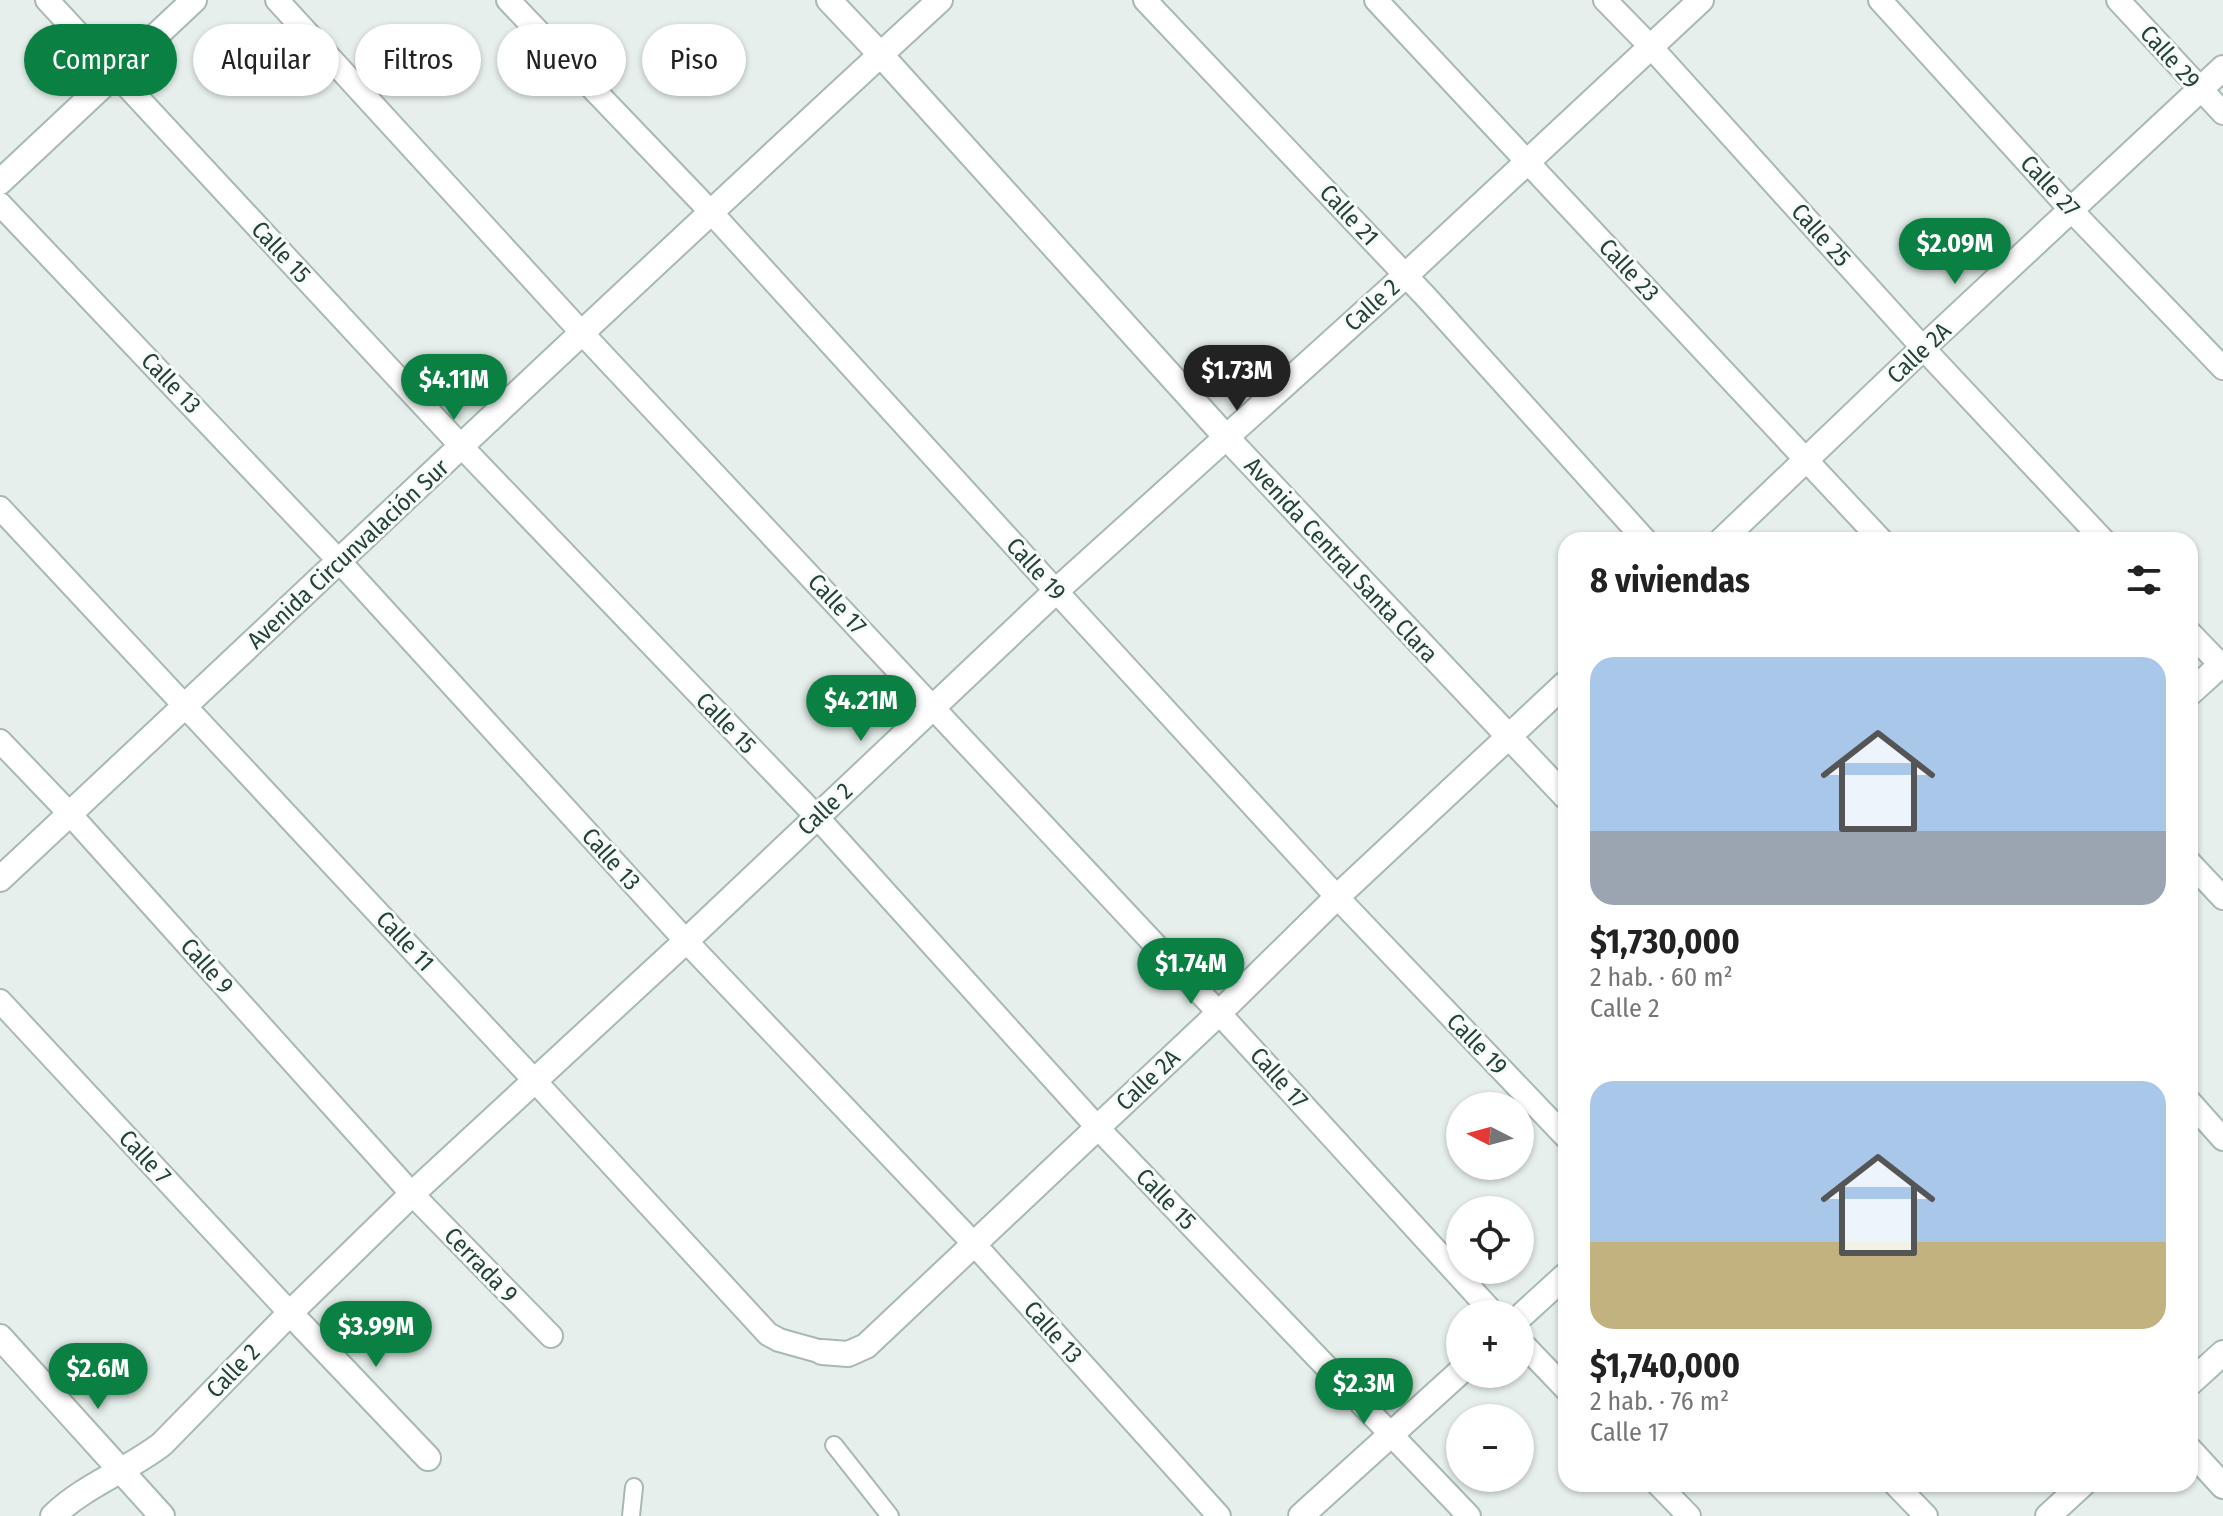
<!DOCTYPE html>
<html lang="es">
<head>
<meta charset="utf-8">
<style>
	body { margin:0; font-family:"Fira Sans Condensed",sans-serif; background:#f6f6f6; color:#222; height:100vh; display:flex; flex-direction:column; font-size:30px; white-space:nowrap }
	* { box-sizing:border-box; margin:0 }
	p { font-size:26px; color:#767676 }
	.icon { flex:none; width:44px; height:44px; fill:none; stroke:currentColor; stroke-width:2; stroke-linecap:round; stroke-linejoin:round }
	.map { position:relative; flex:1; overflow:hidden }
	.panel { position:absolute; left:1558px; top:532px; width:640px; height:960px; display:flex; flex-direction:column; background:#fff; border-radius:24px; box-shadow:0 2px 6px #0004 }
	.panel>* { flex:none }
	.guide { position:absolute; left:24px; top:24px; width:760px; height:72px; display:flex; gap:16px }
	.needle { width:52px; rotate:276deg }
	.controls { position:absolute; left:1446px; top:1092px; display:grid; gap:16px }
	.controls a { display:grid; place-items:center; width:88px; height:88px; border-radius:50%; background:#fff; box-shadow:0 2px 6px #0004; font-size:40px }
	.price { position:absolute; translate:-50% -68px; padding:0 18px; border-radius:28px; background:#0b8043; color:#fff; font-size:26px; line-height:52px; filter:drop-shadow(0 2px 4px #0008) }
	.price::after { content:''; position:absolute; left:50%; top:48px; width:24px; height:18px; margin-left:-12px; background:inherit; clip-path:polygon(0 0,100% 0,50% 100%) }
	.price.on { background:#222; color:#fff }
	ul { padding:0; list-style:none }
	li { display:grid; align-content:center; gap:16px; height:424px; padding:0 32px }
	li span { display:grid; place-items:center; height:248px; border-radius:24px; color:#555 }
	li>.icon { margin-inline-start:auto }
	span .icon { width:144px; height:144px; fill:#fffc; stroke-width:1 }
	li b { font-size:34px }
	h2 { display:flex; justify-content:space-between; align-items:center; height:96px; padding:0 32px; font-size:34px }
	.tag { padding:0 28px; border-radius:36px; background:#fff; box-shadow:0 2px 6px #0004; font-size:28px; line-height:72px }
	.tag.on { background:#0b8043; color:#fff }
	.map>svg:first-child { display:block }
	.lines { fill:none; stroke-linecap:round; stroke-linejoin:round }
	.service-casing { stroke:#a8b8b2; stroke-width:20 }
	.pedestrian-casing { stroke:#a8b8b2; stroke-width:26 }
	.minor-casing { stroke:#a8b8b2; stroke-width:28 }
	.tertiary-casing { stroke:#a8b8b2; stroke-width:28 }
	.service { stroke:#fff; stroke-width:16 }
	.pedestrian { stroke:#fff; stroke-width:22 }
	.minor { stroke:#fff; stroke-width:24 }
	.tertiary { stroke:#fff; stroke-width:24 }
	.labels { text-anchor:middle; stroke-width:6; stroke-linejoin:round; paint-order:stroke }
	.street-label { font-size:24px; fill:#24423a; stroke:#f7fbf9 }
</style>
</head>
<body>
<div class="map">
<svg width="2223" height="1516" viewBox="0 0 2223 1516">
	<rect width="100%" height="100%" fill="#e6efeb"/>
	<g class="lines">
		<defs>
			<g id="service">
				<path d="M 834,1445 L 890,1516"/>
				<path d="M 631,1516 L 634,1487"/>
			</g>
			<g id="pedestrian">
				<path d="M 47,0 L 462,447 L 817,817 L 1097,1127 L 1469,1516"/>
				<path d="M 277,0 L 582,333 L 1219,1013 L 1494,1314"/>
				<path d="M 508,0 L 710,211 L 1056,591 L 1337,897 L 1566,1137"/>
				<path d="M 1145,0 L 1427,298 L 1645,540"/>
				<path d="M 1376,0 L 1881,540"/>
				<path d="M 1605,0 L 1651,47 L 1923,348 L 2103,540"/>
				<path d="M 1880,0 L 2071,210 L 2223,368"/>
				<path d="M 2118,0 L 2223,113"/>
				<path d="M 0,204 L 340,562 L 686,941 L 975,1245 L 1219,1516"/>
				<path d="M 0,508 L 534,1080 L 768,1334 L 779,1340 L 822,1352"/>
				<path d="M 2190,633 L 2221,665"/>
				<path d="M 0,741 L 70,814 L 412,1194 L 551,1336"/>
				<path d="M 2190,863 L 2223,898"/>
				<path d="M 0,1001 L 290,1313"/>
				<path d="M 2190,1102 L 2223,1139"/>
				<path d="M 1520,1341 L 1566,1389"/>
				<path d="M 1658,1484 L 1689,1516"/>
				<path d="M 1895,1484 L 1926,1516"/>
			</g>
			<g id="minor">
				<path d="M 0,182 L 194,0"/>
				<path d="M 1722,540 L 1923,348 L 2223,68"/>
				<path d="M 2190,693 L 2223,663"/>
				<path d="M 290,1313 L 428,1458"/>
				<path d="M 1520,1317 L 1566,1275"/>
				<path d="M 822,1352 L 848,1354 L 866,1346 L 1219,1013 L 1337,897 L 1566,683"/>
				<path d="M 2190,1383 L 2223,1353"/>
				<path d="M 53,1516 C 85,1485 127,1471 162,1444 L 290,1313 L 412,1194 L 686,941 L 1056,591 L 1406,275 L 1701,0"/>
				<path d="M 1301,1516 L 1460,1372"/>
				<path d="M 2048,1516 L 2083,1484"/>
			</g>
			<g id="tertiary">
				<path d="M 829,0 L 881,55 L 1226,437 L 1566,797"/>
				<path d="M 0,879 C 314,586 624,290 940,0"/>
				<path d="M 0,1337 L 162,1516"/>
				<path d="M 2190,1450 L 2223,1486"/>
			</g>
		</defs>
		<use href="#service" class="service-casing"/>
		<use href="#pedestrian" class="pedestrian-casing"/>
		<use href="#minor" class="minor-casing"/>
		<use href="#tertiary" class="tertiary-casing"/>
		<use href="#service" class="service"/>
		<use href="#pedestrian" class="pedestrian"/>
		<use href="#minor" class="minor"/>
		<use href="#tertiary" class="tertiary"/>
	</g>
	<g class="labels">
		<g class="street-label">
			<text transform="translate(2170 57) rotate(48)" y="8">Calle 29</text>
			<text transform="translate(2050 186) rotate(47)" y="8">Calle 27</text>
			<text transform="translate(1349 215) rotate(47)" y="8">Calle 21</text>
			<text transform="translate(1821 235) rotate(48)" y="8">Calle 25</text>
			<text transform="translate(281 252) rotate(47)" y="8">Calle 15</text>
			<text transform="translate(1629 270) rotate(47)" y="8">Calle 23</text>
			<text transform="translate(1372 305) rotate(-42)" y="8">Calle 2</text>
			<text transform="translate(1919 353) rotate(-43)" y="8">Calle 2A</text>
			<text transform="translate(171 383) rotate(46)" y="8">Calle 13</text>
			<text transform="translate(348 554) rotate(-43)" y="8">Avenida Circunvalación Sur</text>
			<text transform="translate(1341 560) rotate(47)" y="8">Avenida Central Santa Clara</text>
			<text transform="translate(1036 569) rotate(48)" y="8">Calle 19</text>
			<text transform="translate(837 604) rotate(47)" y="8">Calle 17</text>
			<text transform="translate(726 723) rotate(46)" y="8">Calle 15</text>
			<text transform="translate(825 809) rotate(-43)" y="8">Calle 2</text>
			<text transform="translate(611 859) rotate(48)" y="8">Calle 13</text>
			<text transform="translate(405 941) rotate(47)" y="8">Calle 11</text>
			<text transform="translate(207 966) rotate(48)" y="8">Calle 9</text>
			<text transform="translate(1477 1044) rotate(46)" y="8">Calle 19</text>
			<text transform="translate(1279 1078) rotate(48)" y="8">Calle 17</text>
			<text transform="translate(1148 1080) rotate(-43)" y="8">Calle 2A</text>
			<text transform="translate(145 1157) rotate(47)" y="8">Calle 7</text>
			<text transform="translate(1166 1199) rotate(46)" y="8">Calle 15</text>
			<text transform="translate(481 1265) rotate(46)" y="8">Cerrada 9</text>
			<text transform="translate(1053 1332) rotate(48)" y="8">Calle 13</text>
			<text transform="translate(233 1371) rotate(-46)" y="8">Calle 2</text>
		</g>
	</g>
</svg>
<div class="controls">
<a><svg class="needle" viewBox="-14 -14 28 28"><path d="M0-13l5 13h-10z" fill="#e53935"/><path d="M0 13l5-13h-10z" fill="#767676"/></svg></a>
<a><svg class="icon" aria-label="locate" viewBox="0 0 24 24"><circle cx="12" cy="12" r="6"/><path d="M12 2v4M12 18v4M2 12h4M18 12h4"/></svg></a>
<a>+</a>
<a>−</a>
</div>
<b class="price" style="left:1955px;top:286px">$2.09M</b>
<b class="price on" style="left:1237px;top:413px">$1.73M</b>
<b class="price" style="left:454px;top:422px">$4.11M</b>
<b class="price" style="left:861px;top:743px">$4.21M</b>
<b class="price" style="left:1191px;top:1006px">$1.74M</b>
<b class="price" style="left:376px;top:1369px">$3.99M</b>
<b class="price" style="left:98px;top:1411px">$2.6M</b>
<b class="price" style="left:1364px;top:1426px">$2.3M</b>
<div class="guide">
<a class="tag on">Comprar</a>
<a class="tag">Alquilar</a>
<a class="tag">Filtros</a>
<a class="tag">Nuevo</a>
<a class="tag">Piso</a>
</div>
<section class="panel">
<h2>8 viviendas<svg class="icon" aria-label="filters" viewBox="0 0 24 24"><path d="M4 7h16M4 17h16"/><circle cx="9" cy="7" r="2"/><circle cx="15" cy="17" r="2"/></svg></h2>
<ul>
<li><span style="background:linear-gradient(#a9c7e8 70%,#9aa5b1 0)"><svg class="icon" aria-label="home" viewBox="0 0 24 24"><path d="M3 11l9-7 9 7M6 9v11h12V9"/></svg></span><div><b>$1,730,000</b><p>2 hab. · 60 m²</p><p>Calle 2</p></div></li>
<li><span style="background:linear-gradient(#a9c7e8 65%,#c2b280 0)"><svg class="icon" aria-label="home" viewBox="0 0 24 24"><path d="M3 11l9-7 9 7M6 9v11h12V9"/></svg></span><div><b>$1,740,000</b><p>2 hab. · 76 m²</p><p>Calle 17</p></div></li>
</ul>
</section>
</div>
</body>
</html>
